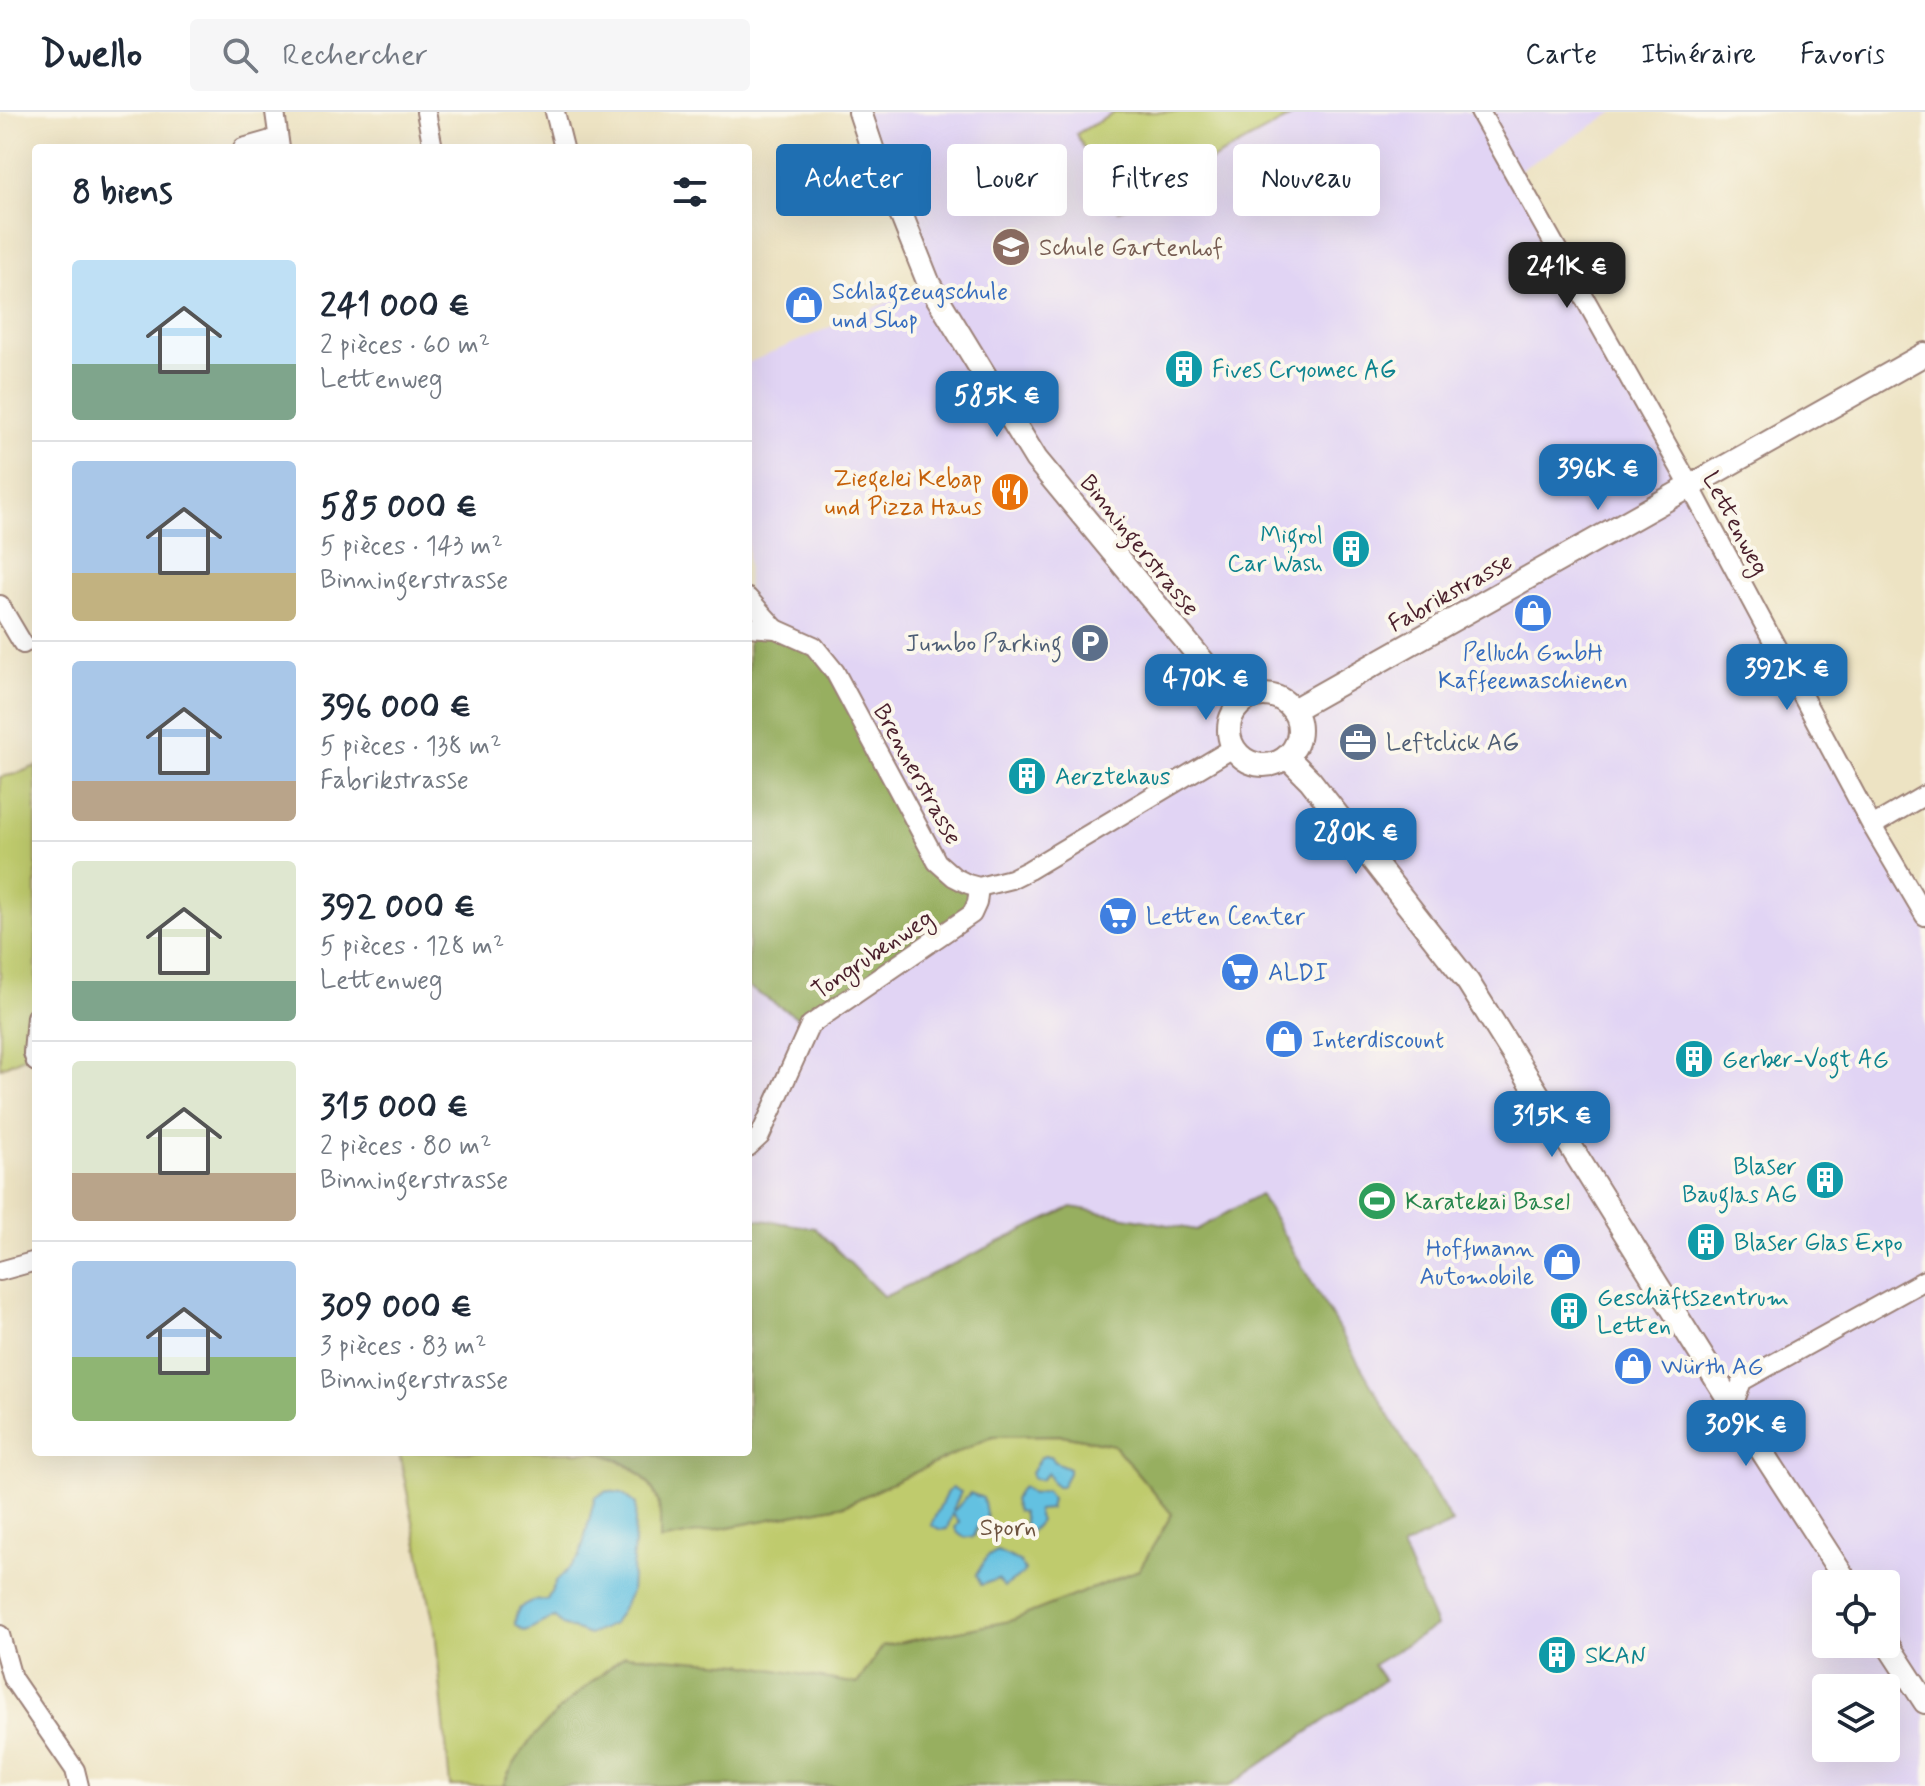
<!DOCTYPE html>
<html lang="fr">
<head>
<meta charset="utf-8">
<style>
	body { margin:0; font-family:Mynerve,sans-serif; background:#f6f6f7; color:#1f2937; height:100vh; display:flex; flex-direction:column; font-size:30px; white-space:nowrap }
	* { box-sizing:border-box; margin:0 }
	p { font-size:26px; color:#747a83 }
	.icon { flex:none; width:44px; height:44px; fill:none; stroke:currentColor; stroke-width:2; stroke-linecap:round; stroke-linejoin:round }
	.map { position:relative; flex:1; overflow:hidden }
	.side { position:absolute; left:32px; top:32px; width:720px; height:1312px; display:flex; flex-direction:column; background:#fff; border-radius:8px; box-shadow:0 8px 32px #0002 }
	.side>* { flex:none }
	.guide { position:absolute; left:776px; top:32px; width:760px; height:72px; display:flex; gap:16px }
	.fabs { position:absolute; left:1812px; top:1458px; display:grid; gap:16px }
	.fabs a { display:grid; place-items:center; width:88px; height:88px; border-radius:8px; background:#fff; box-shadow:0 8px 32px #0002; font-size:40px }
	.price { position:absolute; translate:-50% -68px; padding:0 18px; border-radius:16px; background:#1f6fb2; color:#fff; font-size:26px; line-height:52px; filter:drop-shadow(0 2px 4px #0008) }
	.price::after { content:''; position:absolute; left:50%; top:48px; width:24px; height:18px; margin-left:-12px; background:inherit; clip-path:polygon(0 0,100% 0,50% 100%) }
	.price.selected { background:#222; color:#fff }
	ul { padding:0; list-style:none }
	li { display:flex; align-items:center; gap:24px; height:200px; padding:0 40px }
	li+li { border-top:2px solid #e0e1e3 }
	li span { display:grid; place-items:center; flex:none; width:224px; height:160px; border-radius:8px; color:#555 }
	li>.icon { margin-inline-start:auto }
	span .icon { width:96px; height:96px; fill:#fffc; stroke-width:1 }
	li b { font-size:34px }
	h2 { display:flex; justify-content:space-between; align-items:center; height:96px; padding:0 40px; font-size:34px }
	.chip { padding:0 28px; border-radius:8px; background:#fff; box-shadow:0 8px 32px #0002; font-size:28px; line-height:72px }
	.chip.selected { background:#1f6fb2; color:#fff }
	header { display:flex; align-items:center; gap:48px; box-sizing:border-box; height:112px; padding:0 40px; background:#fff; border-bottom:2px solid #e0e1e3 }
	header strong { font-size:38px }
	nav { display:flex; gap:44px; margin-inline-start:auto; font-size:28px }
	.search { width:560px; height:72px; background:#f6f6f7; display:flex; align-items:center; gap:20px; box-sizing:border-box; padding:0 28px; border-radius:8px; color:#747a83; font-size:30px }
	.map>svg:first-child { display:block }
	.built { fill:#e1d4f4; fill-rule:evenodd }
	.green { fill:#bfcb6d; stroke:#84754c; stroke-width:2 }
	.forest { fill:#97af60; stroke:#706746; stroke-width:2 }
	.water { fill:#63c1e1; stroke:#567086; stroke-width:2 }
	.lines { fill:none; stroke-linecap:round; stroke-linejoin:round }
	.minor-casing { stroke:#9c8177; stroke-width:22 }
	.tertiary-casing { stroke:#9c8177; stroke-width:26 }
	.minor { stroke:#fff; stroke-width:18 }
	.tertiary { stroke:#fff; stroke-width:22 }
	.labels { text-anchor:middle; stroke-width:8; stroke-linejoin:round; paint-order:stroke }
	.education-label { font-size:24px; fill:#785e54; stroke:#fbf7ec; text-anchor:start }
	.shop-label { font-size:24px; fill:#366cbe; stroke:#fbf7ec; text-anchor:start }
	.culture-label { font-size:24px; fill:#0d838f; stroke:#fbf7ec; text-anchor:start }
	.food-label { font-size:24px; fill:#c56008; stroke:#fbf7ec; text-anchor:end }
	.street-label { font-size:24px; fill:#4a1f2b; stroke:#fbf7ec }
	.service-label { font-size:24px; fill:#4e5e75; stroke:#fbf7ec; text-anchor:end }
	.leisure-label { font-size:24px; fill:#27864d; stroke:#fbf7ec; text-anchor:start }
	.park-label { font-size:24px; fill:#6d533f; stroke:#fbf7ec }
</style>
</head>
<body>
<header>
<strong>Dwello</strong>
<div class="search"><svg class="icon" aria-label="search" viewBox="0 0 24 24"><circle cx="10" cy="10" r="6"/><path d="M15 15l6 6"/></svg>Rechercher</div>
<nav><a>Carte</a><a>Itinéraire</a><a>Favoris</a></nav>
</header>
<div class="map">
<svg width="1925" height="1674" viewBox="0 0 1925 1674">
	<rect width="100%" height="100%" fill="#fbf7ec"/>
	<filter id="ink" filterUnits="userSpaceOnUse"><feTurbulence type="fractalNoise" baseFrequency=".0125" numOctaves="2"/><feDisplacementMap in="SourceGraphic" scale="16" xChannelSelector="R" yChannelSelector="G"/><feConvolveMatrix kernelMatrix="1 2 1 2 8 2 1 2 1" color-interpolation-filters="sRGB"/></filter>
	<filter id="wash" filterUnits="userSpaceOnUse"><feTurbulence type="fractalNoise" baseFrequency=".006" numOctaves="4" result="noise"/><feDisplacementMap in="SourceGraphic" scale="32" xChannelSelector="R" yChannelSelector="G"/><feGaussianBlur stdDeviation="1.8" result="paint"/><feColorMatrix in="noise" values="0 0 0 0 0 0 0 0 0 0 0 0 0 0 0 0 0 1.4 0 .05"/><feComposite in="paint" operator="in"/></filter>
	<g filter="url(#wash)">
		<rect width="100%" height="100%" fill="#ede3c3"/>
		<path class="built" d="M 860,0 L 1615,0 L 1515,61 L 1925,804 L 1925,1674 L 1229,1674 L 1383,1568 L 1373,1553 L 1436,1514 L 1401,1435 L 1452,1410 L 1196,1119 L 1072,1095 L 884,1185 L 815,1116 L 748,1106 L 748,875 L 811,913 L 937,750 L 748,486 L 748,251 L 928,172 ZM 1826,1472 L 1886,1472 L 1886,1532 L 1826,1532 ZM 1826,1576 L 1886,1576 L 1886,1636 L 1826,1636 Z"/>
		<g class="green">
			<path d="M 1116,0 L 1299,0 L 1119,99 L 1076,22 Z"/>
			<path d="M 36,654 L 36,905 L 33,941 L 0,956 L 0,665 L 16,662 Z"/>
			<path d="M 1062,1323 L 1114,1333 L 1172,1402 L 1139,1458 L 1010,1509 L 883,1534 L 857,1572 L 741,1552 L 540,1619 L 508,1662 L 503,1674 L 450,1674 L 435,1517 L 399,1340 L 595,1340 C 622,1346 649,1363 658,1389 C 662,1401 659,1416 661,1427 L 845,1393 L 993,1324 Z"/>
		</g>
		<g class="forest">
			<path d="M 748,515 L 814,534 L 937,750 L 979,775 L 972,802 L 810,913 L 748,875 Z"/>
			<path d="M 1260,1082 L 1452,1411 L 1402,1435 L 1436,1514 L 1373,1553 L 1384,1568 L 1229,1674 L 503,1674 C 525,1620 581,1579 625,1543 L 741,1552 L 857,1572 L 883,1534 L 1010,1509 L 1139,1458 L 1172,1402 L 1114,1333 L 1062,1323 L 993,1324 L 845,1393 L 660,1428 C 660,1416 661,1400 658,1389 C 649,1362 622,1346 595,1340 L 748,1340 L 748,1106 L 815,1116 L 884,1185 L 1072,1095 L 1196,1118 Z"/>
		</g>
		<g class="water">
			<path d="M 1044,1344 L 1051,1344 L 1055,1350 L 1069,1356 L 1069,1361 L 1062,1374 L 1057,1374 L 1051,1369 L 1048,1361 L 1041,1368 L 1033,1366 L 1031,1361 L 1040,1346 Z"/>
			<path d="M 1023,1375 L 1032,1382 L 1046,1379 L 1052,1387 L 1050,1397 L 1038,1398 L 1037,1401 L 1040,1409 L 1028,1423 L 1023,1418 L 1025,1412 L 1022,1400 L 1017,1399 L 1014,1388 L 1019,1378 Z"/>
			<path d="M 953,1376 L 961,1380 L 953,1397 L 954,1399 L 970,1381 L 983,1386 L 987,1406 L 977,1415 L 974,1424 C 966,1427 958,1424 955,1416 L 959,1410 L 952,1402 L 947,1417 L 939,1418 L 931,1413 L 947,1380 Z"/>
			<path d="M 607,1379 L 622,1381 L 636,1392 L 631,1481 L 613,1512 L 589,1523 L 562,1513 L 555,1506 C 544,1507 536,1516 524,1519 L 515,1513 C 514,1492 530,1488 547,1488 L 556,1470 L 580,1444 L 595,1385 Z"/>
			<path d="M 997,1439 L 1019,1449 L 1025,1458 L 1023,1462 L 1004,1475 L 998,1467 L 981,1473 L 976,1463 L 987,1445 Z"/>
		</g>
	</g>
	<g filter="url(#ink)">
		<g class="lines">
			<defs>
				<g id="minor">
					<path d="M 275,0 L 280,36"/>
					<path d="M 426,0 L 433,36"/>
					<path d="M 555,0 L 564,36"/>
					<path d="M 1480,0 L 1690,374 L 1872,714 L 1925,804"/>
					<path d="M 243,36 L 278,26"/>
					<path d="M 748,486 L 776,517"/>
					<path d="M 0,493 L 23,532"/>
					<path d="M 748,515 L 776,517 L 814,534 L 835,560 L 937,750 L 954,765 L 968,772 L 979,775 L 1011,767 L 1029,758 L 1233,636"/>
					<path d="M 1872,714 L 1925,683"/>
					<path d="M 36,905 L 33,941 L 36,950"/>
					<path d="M 748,1035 L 760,1024 L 810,913 L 972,802 L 977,791 L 979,775"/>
					<path d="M 0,1159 L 36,1149"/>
					<path d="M 1733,1294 L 1742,1269 L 1925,1168"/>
					<path d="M 0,1523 L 12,1566 L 75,1658 L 79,1674"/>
				</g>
				<g id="tertiary">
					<path d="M 860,0 L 878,54 L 899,97 L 929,172 L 1036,347 L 1239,593"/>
					<circle cx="1264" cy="618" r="35"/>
					<path d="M 1293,598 L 1925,242"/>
					<path d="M 1287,645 L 1310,668 L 1468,870 L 1733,1294 L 1848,1472"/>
					<path d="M 1886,1530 L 1925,1590"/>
				</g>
			</defs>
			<use href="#minor" class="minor-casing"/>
			<use href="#tertiary" class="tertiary-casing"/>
			<use href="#minor" class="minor"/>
			<use href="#tertiary" class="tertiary"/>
		</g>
	</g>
	<defs>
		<symbol id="school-disc" viewBox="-11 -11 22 22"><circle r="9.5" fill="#8d6e63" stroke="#fbf7ec"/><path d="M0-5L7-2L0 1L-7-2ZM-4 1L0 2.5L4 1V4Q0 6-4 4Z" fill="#fff"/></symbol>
		<symbol id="shop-disc" viewBox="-11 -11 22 22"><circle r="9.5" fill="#3f7fe0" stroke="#fbf7ec"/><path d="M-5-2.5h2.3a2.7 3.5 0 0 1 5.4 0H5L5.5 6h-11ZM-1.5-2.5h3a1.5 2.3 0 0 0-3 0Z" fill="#fff"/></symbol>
		<symbol id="building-disc" viewBox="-11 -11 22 22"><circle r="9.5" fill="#0f9aa8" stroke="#fbf7ec"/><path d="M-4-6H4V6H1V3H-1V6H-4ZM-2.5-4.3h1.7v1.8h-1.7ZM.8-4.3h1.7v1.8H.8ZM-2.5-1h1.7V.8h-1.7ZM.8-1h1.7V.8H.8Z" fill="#fff"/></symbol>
		<symbol id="restaurant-disc" viewBox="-11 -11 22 22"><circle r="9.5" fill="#e8710a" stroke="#fbf7ec"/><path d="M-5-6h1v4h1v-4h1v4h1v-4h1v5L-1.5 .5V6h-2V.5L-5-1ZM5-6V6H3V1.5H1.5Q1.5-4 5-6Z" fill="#fff"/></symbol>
		<symbol id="parking-disc" viewBox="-11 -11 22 22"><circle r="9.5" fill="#5c6f8a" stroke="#fbf7ec"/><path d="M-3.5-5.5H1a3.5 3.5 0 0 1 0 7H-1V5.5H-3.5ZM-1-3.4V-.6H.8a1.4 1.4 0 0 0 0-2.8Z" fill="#fff"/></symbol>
		<symbol id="office-disc" viewBox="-11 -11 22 22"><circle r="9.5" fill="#5c6f8a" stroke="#fbf7ec"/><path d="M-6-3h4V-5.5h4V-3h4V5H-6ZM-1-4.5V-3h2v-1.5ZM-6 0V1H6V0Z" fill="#fff"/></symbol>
		<symbol id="supermarket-disc" viewBox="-11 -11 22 22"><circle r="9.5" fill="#3f7fe0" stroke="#fbf7ec"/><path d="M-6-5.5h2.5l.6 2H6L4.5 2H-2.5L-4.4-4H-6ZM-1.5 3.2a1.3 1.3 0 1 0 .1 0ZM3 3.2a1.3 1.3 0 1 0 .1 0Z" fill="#fff"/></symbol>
		<symbol id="stadium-disc" viewBox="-11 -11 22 22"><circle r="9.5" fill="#2e9e5b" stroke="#fbf7ec"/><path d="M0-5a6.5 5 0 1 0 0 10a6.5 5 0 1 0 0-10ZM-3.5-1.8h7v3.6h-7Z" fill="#fff"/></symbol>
	</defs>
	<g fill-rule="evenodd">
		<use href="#school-disc" x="989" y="113" width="44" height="44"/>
		<use href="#shop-disc" x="782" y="171" width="44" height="44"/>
		<use href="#building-disc" x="1162" y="235" width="44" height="44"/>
		<use href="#restaurant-disc" x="988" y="358" width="44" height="44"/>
		<use href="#building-disc" x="1329" y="415" width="44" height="44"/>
		<use href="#shop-disc" x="1511" y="479" width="44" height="44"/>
		<use href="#parking-disc" x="1068" y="509" width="44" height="44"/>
		<use href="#office-disc" x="1336" y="608" width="44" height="44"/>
		<use href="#building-disc" x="1005" y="642" width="44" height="44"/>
		<use href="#supermarket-disc" x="1096" y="782" width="44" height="44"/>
		<use href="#supermarket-disc" x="1218" y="838" width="44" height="44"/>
		<use href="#shop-disc" x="1262" y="905" width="44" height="44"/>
		<use href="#building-disc" x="1672" y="925" width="44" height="44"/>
		<use href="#building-disc" x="1803" y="1046" width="44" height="44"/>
		<use href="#stadium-disc" x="1355" y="1067" width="44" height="44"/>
		<use href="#building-disc" x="1684" y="1108" width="44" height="44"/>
		<use href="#shop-disc" x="1540" y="1128" width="44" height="44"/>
		<use href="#building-disc" x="1547" y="1177" width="44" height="44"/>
		<use href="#shop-disc" x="1611" y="1232" width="44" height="44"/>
		<use href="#building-disc" x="1535" y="1521" width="44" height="44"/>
	</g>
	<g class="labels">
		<g class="education-label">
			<text x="1039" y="143">Schule Gartenhof</text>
		</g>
		<g class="shop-label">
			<text x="832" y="187">Schlagzeugschule<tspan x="832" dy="28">und Shop</tspan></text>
			<text x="1533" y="548" text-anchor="middle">Pelluch GmbH<tspan x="1533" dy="28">Kaffeemaschienen</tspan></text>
			<text x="1146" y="812">Letten Center</text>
			<text x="1268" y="868">ALDI</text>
			<text x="1312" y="935">Interdiscount</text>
			<text x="1534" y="1144" text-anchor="end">Hoffmann<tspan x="1534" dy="28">Automobile</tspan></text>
			<text x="1661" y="1262">Würth AG</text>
		</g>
		<g class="culture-label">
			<text x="1212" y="265">Fives Cryomec AG</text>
			<text x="1323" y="431" text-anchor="end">Migrol<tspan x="1323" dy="28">Car Wash</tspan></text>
			<text x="1055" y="672">Aerztehaus</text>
			<text x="1722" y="955">Gerber-Vogt AG</text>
			<text x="1797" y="1062" text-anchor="end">Blaser<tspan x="1797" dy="28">Bauglas AG</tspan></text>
			<text x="1734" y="1138">Blaser Glas Expo</text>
			<text x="1597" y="1193">Geschäftszentrum<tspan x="1597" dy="28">Letten</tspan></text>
			<text x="1585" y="1551">SKAN</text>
		</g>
		<g class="food-label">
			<text x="982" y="374">Ziegelei Kebap<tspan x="982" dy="28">und Pizza Haus</tspan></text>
		</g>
		<g class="street-label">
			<text transform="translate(1736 411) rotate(62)" y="8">Lettenweg</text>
			<text transform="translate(1140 433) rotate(51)" y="8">Binningerstrasse</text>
			<text transform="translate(1450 480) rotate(-29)" y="8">Fabrikstrasse</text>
			<text transform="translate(918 662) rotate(61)" y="8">Brennerstrasse</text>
			<text transform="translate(872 842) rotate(-34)" y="8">Tongrubenweg</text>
		</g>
		<g class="service-label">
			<text x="1062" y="539">Jumbo Parking</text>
			<text x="1386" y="638" text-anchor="start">Leftclick AG</text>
		</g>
		<g class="leisure-label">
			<text x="1405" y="1097">Karatekai Basel</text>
		</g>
		<g class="park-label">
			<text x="1008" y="1423">Sporn</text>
		</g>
	</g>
</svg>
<div class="fabs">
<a><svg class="icon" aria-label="locate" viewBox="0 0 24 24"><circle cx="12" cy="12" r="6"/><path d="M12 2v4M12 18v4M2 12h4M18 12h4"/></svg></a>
<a><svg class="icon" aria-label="layers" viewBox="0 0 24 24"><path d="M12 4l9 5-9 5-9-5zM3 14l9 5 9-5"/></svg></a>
</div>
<b class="price selected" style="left:1567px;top:198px">241K €</b>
<b class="price" style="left:997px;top:327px">585K €</b>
<b class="price" style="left:1598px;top:400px">396K €</b>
<b class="price" style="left:1787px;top:600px">392K €</b>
<b class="price" style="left:1206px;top:610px">470K €</b>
<b class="price" style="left:1356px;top:764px">280K €</b>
<b class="price" style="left:1552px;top:1047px">315K €</b>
<b class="price" style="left:1746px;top:1356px">309K €</b>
<div class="guide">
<a class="chip selected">Acheter</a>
<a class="chip">Louer</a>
<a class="chip">Filtres</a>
<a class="chip">Nouveau</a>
</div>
<section class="side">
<h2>8 biens<svg class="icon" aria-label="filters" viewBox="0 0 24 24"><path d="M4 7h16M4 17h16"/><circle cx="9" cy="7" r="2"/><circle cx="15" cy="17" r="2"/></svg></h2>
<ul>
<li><span style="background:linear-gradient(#bfe0f5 65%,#7fa58c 0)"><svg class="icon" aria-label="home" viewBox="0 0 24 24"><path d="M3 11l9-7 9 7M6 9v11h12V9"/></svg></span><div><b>241 000 €</b><p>2 pièces · 60 m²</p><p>Lettenweg</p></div></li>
<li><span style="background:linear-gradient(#a9c7e8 70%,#c2b280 0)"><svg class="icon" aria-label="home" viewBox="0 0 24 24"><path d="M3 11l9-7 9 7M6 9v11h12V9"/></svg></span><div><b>585 000 €</b><p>5 pièces · 143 m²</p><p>Binningerstrasse</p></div></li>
<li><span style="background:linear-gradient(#a9c7e8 75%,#b9a48a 0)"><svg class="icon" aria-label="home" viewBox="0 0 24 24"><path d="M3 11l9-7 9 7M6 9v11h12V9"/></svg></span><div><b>396 000 €</b><p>5 pièces · 138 m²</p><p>Fabrikstrasse</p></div></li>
<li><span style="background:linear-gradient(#dfe7d0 75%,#7fa58c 0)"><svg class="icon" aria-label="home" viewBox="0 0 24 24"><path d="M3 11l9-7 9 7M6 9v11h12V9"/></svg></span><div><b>392 000 €</b><p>5 pièces · 128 m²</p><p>Lettenweg</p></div></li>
<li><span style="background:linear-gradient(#dfe7d0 70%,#b9a48a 0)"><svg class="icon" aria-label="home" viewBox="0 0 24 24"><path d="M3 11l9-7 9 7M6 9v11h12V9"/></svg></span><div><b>315 000 €</b><p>2 pièces · 80 m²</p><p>Binningerstrasse</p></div></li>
<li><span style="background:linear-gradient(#a9c7e8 60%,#8fb573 0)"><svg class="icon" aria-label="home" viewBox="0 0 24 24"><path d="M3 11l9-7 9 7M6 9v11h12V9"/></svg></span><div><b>309 000 €</b><p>3 pièces · 83 m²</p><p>Binningerstrasse</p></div></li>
</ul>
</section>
</div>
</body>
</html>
